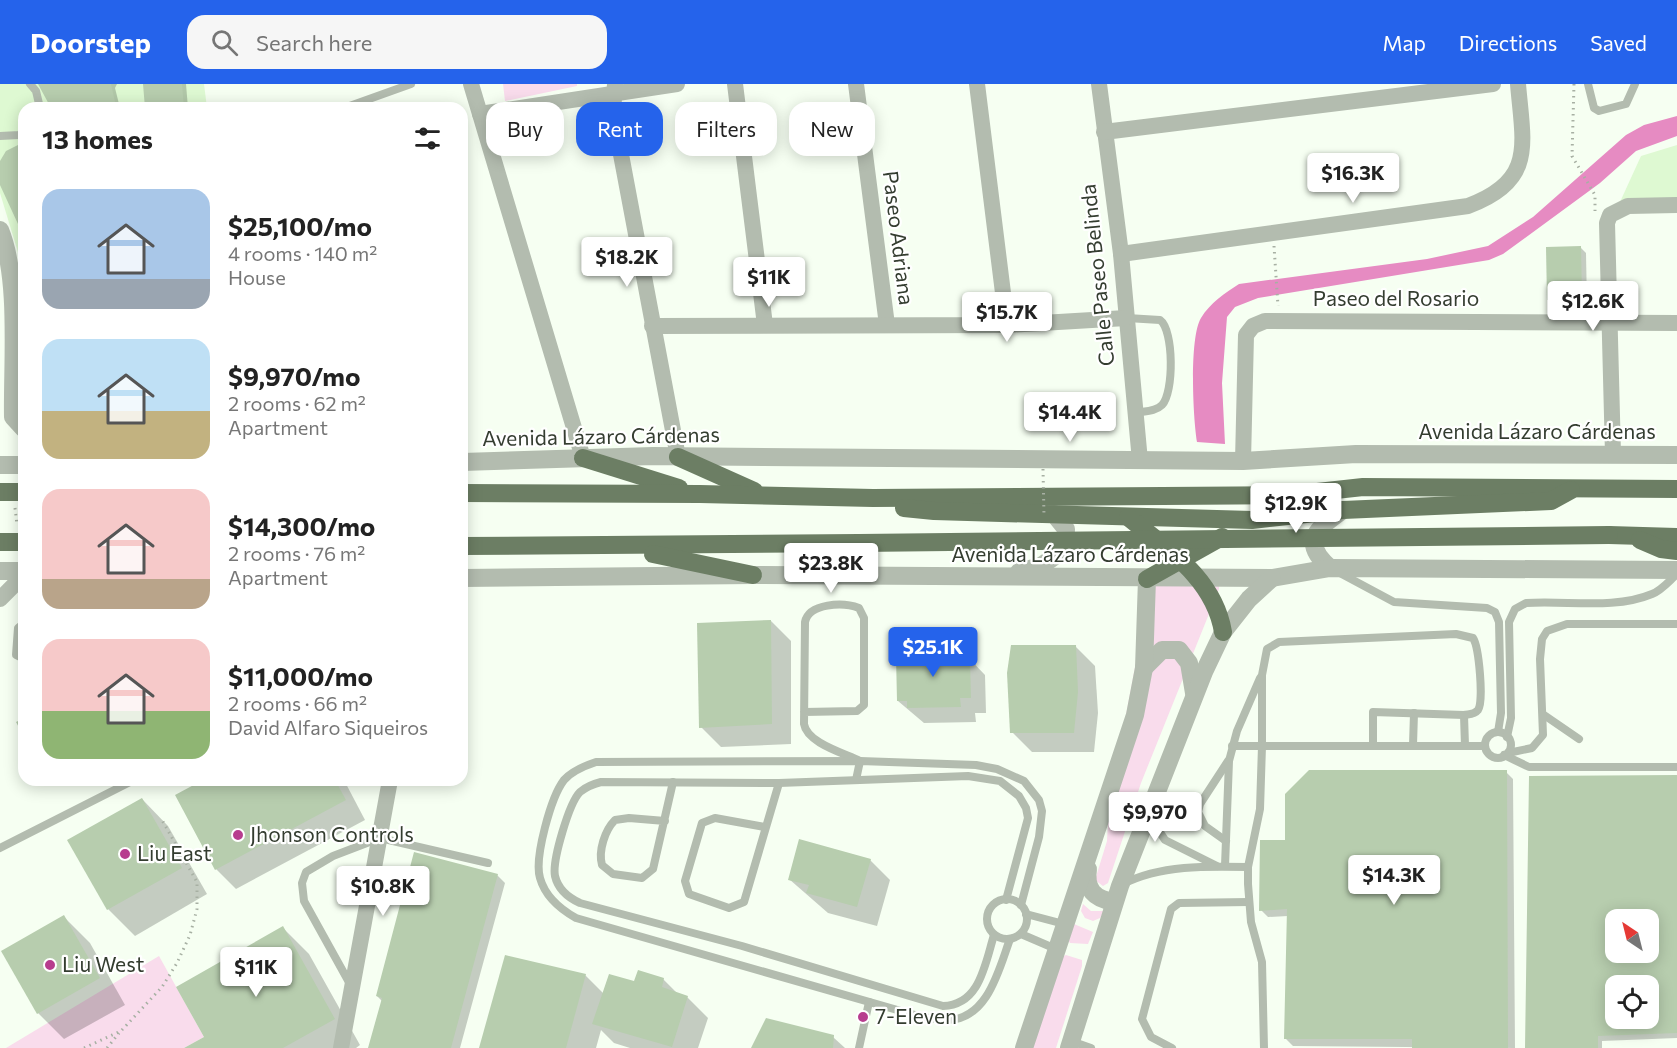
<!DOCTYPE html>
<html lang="en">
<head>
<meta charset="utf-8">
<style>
	body { margin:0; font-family:Commissioner,sans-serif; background:#f6f6f6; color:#222; height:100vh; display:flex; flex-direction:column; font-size:22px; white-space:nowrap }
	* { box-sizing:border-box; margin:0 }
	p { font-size:20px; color:#767676 }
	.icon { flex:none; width:33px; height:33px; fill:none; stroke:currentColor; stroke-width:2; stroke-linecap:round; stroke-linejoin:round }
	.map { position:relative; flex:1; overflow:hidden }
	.panel { position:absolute; left:18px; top:18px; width:450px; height:684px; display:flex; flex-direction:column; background:#fff; border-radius:18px; box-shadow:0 3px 15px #0003 }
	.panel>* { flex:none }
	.top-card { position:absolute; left:486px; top:18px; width:570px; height:54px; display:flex; gap:12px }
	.needle { width:39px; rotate:325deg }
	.fabs { position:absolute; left:1605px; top:825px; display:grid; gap:12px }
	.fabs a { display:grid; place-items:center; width:54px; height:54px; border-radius:12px; background:#fff; box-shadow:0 3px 15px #0003; font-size:30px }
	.price { position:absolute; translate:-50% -51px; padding:0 14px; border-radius:6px; background:#fff; color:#222; font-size:20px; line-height:39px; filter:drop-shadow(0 2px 3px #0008) }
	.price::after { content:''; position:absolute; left:50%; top:36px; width:18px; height:14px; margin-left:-9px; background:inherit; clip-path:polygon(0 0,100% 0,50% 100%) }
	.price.selected { background:#2563eb; color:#fff }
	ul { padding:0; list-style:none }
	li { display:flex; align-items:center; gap:18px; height:150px; padding:0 24px }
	li span { display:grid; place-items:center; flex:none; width:168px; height:120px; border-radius:18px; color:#555 }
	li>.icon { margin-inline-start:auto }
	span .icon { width:72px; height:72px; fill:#fffc; stroke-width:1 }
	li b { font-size:26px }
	h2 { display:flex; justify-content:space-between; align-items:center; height:72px; padding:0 24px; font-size:26px }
	.chip { padding:0 21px; border-radius:18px; background:#fff; box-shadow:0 3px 15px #0003; font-size:21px; line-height:54px }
	.chip.selected { background:#2563eb; color:#fff }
	header { display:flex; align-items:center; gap:36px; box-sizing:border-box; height:84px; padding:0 30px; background:#2563eb; color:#fff }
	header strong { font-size:28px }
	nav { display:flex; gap:33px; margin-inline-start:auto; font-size:21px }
	.search { width:420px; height:54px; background:#f6f6f6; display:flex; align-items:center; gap:15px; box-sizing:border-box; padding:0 21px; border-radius:18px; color:#767676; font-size:22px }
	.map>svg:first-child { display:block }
	.built { fill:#def9d2 }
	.green { fill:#f9dcec }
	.water { fill:#e68bc2 }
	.shadow { fill:#0003; fill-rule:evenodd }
	.building { fill:#b7cdae; fill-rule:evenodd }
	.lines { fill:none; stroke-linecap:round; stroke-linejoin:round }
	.path { stroke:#a7b0a3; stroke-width:3; stroke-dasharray:1.5 4.5; stroke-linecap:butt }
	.service { stroke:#b3bcaf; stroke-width:8 }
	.minor { stroke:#b3bcaf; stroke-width:16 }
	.tertiary { stroke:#b3bcaf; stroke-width:18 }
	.trunk { stroke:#6c7e64; stroke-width:18 }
	.path-bridge { stroke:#a7b0a3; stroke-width:3; stroke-dasharray:1.5 4.5; stroke-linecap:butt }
	.trunk-bridge { stroke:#6c7e64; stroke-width:18 }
	.poi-dot { fill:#b73d8e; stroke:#fff; stroke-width:2 }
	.labels { text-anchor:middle; stroke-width:4.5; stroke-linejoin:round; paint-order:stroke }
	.street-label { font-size:21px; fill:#343d30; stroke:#fff }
	.poi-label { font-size:21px; fill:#343d30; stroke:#fff; text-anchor:start }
</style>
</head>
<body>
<header>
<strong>Doorstep</strong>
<div class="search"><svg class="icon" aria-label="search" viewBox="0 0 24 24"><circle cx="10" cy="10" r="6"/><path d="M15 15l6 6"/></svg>Search here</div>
<nav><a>Map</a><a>Directions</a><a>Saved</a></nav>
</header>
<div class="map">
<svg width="1677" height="964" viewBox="0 0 1677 964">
	<rect width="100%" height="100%" fill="#f6fff2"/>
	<g class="built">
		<path d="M 0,0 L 204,0 L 207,24 L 24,24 L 24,188 L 0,109 Z"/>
		<path d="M 1677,61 L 1677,116 L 1620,118 L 1641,72 Z"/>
	</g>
	<g class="green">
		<path d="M 503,0 L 577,0 L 577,2 L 505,17 Z"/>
		<path d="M 1151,498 L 1219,499 L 1219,505 L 1141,699 L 1108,799 L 1103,802 L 1095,796 L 1107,757 L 1109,721 Z"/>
		<path d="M 1083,820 L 1091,827 L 1104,827 L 1100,834 L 1093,837 L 1085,834 L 1081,827 Z"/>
		<path d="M 1074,840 L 1093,848 L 1088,860 L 1070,859 L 1068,856 Z"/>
		<path d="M 1066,871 L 1082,876 L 1082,882 L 1056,964 L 1033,964 L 1062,873 Z"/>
		<path d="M 159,872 L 204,953 L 184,964 L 6,964 Z"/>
	</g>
	<path class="water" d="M 1677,32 L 1677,52 L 1636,67 L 1600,99 L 1503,170 L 1489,176 L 1258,214 L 1235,223 L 1227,233 L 1222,299 L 1225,360 L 1197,358 C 1193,334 1189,254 1201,234 C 1210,219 1225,209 1239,200 L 1427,175 L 1488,162 L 1533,133 L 1626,51 L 1644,41 Z"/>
	<g class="shadow">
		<path d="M 39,0 L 117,0 L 115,4 L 120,24 L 53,24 Z"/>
		<path d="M 145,0 L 186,0 L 188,24 L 147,24 Z"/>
		<path d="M 1581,164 L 1586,169 L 1587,220 L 1554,220 L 1548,215 Z"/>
		<path d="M 771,537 L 791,557 L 791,660 L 721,663 L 701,643 Z"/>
		<path d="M 1075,562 L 1095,582 L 1098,629 L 1094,668 L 1032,668 L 1012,648 Z"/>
		<path d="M 961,566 L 985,591 L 986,629 L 975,629 L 976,638 L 924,639 L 898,617 Z"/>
		<path d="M 1506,688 L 1513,695 L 1515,964 L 1293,962 L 1286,955 L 1288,832 L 1268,833 L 1261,826 L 1287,758 Z"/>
		<path d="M 1677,692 L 1677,954 L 1602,957 L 1602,964 L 1526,964 ZM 1616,836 L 1648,836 L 1648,868 L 1616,868 ZM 1616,902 L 1648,902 L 1648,934 L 1616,934 Z"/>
		<path d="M 206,696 L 344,696 L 365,736 L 236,805 L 216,785 Z"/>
		<path d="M 142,715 L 168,742 L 207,810 L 135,852 L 108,825 L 69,757 Z"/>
		<path d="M 870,776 L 890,796 L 877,842 L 828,829 L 789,795 Z"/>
		<path d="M 497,791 L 505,799 L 460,964 L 370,964 L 382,917 L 377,912 Z"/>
		<path d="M 64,833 L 90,859 L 125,921 L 64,955 L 38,929 Z"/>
		<path d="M 283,844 L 309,870 L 360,961 L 356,964 L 187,964 L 209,960 Z"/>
		<path d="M 585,891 L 604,910 L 635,899 L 663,895 L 678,910 L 687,913 L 708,934 L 698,964 L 630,964 L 614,959 L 601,946 L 596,964 L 482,964 Z"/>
		<path d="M 833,953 L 845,964 L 753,964 Z"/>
	</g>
	<g class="building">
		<path d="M 38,0 L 111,0 L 116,22 L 121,24 L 51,24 Z"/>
		<path d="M 143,0 L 182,0 L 184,24 L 145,24 Z"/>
		<path d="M 24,58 L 24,153 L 0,101 L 0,77 L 6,67 Z"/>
		<path d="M 1581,162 L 1582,215 L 1547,216 L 1546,163 Z"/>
		<path d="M 771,536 L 772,640 L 699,644 L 697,539 Z"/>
		<path d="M 1011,561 L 1076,561 L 1078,608 L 1074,649 L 1010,649 L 1007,589 Z"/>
		<path d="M 909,565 L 961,565 L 962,574 L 970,574 L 971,614 L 960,614 L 961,623 L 907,624 L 907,617 L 897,617 L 896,572 L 909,572 Z"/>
		<path d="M 24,634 L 24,653 L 16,638 Z"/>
		<path d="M 1309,686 L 1507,686 L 1508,964 L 1412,964 L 1412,955 L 1284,955 L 1287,825 L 1259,827 L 1260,756 L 1285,756 L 1285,710 Z"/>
		<path d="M 1677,691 L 1677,949 L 1598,952 L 1598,964 L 1525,964 L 1529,692 ZM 1616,836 L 1648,836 L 1648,868 L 1616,868 ZM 1616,902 L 1648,902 L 1648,934 L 1616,934 Z"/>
		<path d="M 203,696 L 335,696 L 346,716 L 215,786 L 175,711 Z"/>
		<path d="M 142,714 L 182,784 L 107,826 L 67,756 Z"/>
		<path d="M 799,755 L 871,775 L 857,823 L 806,809 L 809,801 L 788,796 Z"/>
		<path d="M 414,768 L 498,790 L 451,964 L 368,964 L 382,914 L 376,912 Z"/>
		<path d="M 64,831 L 100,894 L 37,930 L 1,867 Z"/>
		<path d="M 283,842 L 335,935 L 283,964 L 184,964 L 204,953 L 176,903 Z"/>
		<path d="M 505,871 L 586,890 L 566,964 L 479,964 Z"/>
		<path d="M 638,886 L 664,894 L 662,903 L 688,912 L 672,963 L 592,940 L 609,890 L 634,897 Z"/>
		<path d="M 766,934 L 834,951 L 833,964 L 751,964 Z"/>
	</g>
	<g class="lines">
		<g class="path">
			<path d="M 1574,0 L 1572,72 L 1595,111 L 1595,127"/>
			<path d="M 1274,162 L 1278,222"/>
			<path d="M 15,424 L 17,441"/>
			<path d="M 84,964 L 121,947 L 162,903 L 177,879 L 190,851 L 197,825 L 197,798 L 162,736"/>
			<path d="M 107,964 L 119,949"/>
		</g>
		<g class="service">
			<path d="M 30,0 L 36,7 L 40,24"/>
			<path d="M 1588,0 L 1594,24 L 1599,27 L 1626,20 L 1635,0"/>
			<path d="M 344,24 L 411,0"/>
			<path d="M 0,52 L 19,51 L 24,48"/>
			<path d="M 1127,234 L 1160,236 C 1174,246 1174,309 1162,321 C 1155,328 1144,327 1135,329"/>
			<path d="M 1338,488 L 1394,518 L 1487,524 L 1495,528 L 1499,538 L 1501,629 L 1498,648"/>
			<path d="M 24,539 L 18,544 L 16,571 L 24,575"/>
			<path d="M 804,628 L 857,627 L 864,621 L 864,534 L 859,524 C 843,518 809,519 805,538 L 804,640 C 807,659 844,669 860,677 L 856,696"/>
			<path d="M 1464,631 L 1465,662"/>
			<path d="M 1544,631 L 1579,655"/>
			<circle cx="1498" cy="661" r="13"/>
			<path d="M 1507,653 L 1511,634 L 1509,538 L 1515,525 L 1526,519 C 1566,516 1614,526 1652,510 C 1662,506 1669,497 1677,490"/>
			<path d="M 1413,661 L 1414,629"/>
			<path d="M 1232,662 L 1262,662 L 1262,591 L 1267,565 L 1279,558 L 1456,550 L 1473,554 C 1479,563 1484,618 1478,626 C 1474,631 1469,630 1464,631 L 1373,628 L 1373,661"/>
			<path d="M 1508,669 L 1532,664 L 1543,651 L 1540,575 L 1542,555 L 1547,547 L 1567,540 L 1677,540"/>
			<path d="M 1504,671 L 1529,683 L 1677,683"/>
			<path d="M 1150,733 L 1165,756 L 1217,782"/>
			<path d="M 665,737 L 629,734 L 615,736 C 605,746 598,767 602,781 L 613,790 L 642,794 L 653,785 L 673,698"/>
			<path d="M 765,743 L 715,734 L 702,739 L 685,797 L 689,810 L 729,824 L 744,818 L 779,699"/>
			<path d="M 1226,757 L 1205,742 L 1198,728 L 1200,720 L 1228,677"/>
			<path d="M 0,764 L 134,696"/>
			<path d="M 1225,782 L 1229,677 L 1237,647 L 1260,594"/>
			<path d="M 1123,800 C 1160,781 1207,782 1248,783"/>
			<circle cx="1007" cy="835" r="20"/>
			<path d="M 1026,830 L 1064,840"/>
			<path d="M 1021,850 L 1056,865"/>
			<path d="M 994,851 C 985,880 980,921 943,922 L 742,862 L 580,819 C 569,814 558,805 555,792 C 552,777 569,719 580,708 C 586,703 593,700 601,698 L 779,699 L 968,692 L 1000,697 L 1019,712 L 1026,724 L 1028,734 L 1006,816"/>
			<path d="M 1010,855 C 999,885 988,935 948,936 C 937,936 925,933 915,931 L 576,834 C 560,825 545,812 540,794 C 534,774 551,713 564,696 C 572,687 584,682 596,678 L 860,677 L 976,681 L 997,685 L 1024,697 L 1039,716 L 1042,727 L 1039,753 L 1021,821"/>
			<path d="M 350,900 L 304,817 L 302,799 L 306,788 L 333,772 L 380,754 L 488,779"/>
			<path d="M 1071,957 L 1091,964"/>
			<path d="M 859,964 L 869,918"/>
			<path d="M 1172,964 L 1151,953 L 1142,935 L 1171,825 L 1179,819 L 1249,818"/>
			<path d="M 1264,964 L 1262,878 L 1251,838 L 1248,800 L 1248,783 L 1260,725 L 1262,662 L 1485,662"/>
		</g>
		<g class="minor">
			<path d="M 471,0 L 583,374"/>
			<path d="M 615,0 L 613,28 L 678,373"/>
			<path d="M 735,0 L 765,241"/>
			<path d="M 856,0 L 887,241"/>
			<path d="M 977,0 L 1007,241"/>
			<path d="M 1099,0 L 1121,170 L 1140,377"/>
			<path d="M 480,30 L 677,0"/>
			<path d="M 1104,48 L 1493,0"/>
			<path d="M 1121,170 L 1468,122 C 1536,97 1523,60 1518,0"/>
			<path d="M 652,242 L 1007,241 L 1126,234"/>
			<path d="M 1613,370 L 1607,139 L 1610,131 L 1628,122 L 1677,121"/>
			<path d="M 1243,377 L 1246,251 L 1253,242 L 1265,237 L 1677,239"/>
			<path d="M 0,515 L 24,491"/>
			<path d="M 341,964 L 390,696"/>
		</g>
		<g class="tertiary">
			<path d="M 0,146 C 20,195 12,279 13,333 L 24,345"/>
			<path d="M 462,378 L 653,372 L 1243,377 L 1356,370 L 1677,371"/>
			<path d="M 0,381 L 24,381"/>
			<path d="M 1330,484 C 1299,457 1318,444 1343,426"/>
			<path d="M 0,487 L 24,487"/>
			<path d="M 1019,488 L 1041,482 L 1065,465 L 1066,445 L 1054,430"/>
			<path d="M 462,494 L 753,491 L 1272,494 L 1330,484 L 1677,486"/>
			<path d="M 1144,584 L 1162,566 L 1179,566 L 1189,579 L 1194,609"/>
			<path d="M 1088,785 C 1085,805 1094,815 1114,818"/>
			<path d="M 1024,964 L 1135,631 L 1144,584 L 1147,495"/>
			<path d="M 1069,964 L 1120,802 L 1204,588 L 1223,548 L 1249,515 L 1272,494"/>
		</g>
		<g class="trunk">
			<path d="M 678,373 L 754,407"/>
			<path d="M 583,374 L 679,404"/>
			<path d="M 0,408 L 24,408"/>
			<path d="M 462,409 L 700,410 L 873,414 L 1290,411 L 1363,403 L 1677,405"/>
			<path d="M 904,424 L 934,427 L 1252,436 L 1343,426 L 1551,417 L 1571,406"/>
			<path d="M 1128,433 C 1167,465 1214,494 1223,548"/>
			<path d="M 1609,451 L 1677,453"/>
			<path d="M 1640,456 L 1661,465 L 1677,467"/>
			<path d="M 0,458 L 24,458"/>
			<path d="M 462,462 L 859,459"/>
			<path d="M 653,470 L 753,491"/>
			<path d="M 1147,495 L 1222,453"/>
		</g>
		<path class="path-bridge" d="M 1043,385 L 1044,432"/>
		<path class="trunk-bridge" d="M 859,459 L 1609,451"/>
	</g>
	<g class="poi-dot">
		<circle cx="238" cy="751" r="6"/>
		<circle cx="125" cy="770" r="6"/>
		<circle cx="50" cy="881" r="6"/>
		<circle cx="863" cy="933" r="6"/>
	</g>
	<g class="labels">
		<g class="street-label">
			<text transform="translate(898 154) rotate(83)" y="7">Paseo Adriana</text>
			<text transform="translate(1098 191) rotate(-96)" y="7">Calle Paseo Belinda</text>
			<text x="1396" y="222">Paseo del Rosario</text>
			<text x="1537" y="355">Avenida Lázaro Cárdenas</text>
			<text transform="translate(601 353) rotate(-1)" y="7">Avenida Lázaro Cárdenas</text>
			<text x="1070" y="478">Avenida Lázaro Cárdenas</text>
		</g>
		<g class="poi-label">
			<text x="250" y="758">Jhonson Controls</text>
			<text x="137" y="777">Liu East</text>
			<text x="62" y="888">Liu West</text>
			<text x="875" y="940">7-Eleven</text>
		</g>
	</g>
</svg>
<div class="fabs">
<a><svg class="needle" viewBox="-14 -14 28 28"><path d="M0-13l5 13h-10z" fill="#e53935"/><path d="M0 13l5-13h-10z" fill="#767676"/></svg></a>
<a><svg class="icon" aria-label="locate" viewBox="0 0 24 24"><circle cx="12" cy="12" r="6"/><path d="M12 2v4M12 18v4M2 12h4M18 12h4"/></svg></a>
</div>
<b class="price" style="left:1353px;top:120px">$16.3K</b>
<b class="price" style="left:627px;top:204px">$18.2K</b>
<b class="price" style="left:769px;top:224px">$11K</b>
<b class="price" style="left:1593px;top:248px">$12.6K</b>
<b class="price" style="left:1007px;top:259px">$15.7K</b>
<b class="price" style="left:1070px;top:359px">$14.4K</b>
<b class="price" style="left:1296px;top:450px">$12.9K</b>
<b class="price" style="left:831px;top:510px">$23.8K</b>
<b class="price selected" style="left:933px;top:594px">$25.1K</b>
<b class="price" style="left:1155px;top:759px">$9,970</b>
<b class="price" style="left:1394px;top:822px">$14.3K</b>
<b class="price" style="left:383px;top:833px">$10.8K</b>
<b class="price" style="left:256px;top:914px">$11K</b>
<div class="top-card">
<a class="chip">Buy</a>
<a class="chip selected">Rent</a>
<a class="chip">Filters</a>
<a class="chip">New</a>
</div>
<section class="panel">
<h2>13 homes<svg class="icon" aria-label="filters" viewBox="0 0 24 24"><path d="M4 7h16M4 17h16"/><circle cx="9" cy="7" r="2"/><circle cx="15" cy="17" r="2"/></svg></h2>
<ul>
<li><span style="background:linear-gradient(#a9c7e8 75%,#9aa5b1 0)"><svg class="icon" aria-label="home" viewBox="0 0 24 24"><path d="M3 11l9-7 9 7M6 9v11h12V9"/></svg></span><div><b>$25,100/mo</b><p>4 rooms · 140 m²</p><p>House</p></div></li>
<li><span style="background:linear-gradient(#bfe0f5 60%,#c2b280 0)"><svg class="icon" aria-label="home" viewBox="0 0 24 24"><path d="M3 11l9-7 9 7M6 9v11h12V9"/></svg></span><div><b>$9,970/mo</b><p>2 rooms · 62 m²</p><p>Apartment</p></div></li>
<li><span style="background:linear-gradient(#f6c9c9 75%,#b9a48a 0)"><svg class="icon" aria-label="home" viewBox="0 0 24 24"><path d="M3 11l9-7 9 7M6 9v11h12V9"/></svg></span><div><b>$14,300/mo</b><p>2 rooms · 76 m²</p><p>Apartment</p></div></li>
<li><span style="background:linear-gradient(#f6c9c9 60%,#8fb573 0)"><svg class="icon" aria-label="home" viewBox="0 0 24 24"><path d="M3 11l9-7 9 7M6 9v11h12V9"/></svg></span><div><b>$11,000/mo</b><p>2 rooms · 66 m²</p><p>David Alfaro Siqueiros</p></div></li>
</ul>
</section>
</div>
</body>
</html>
